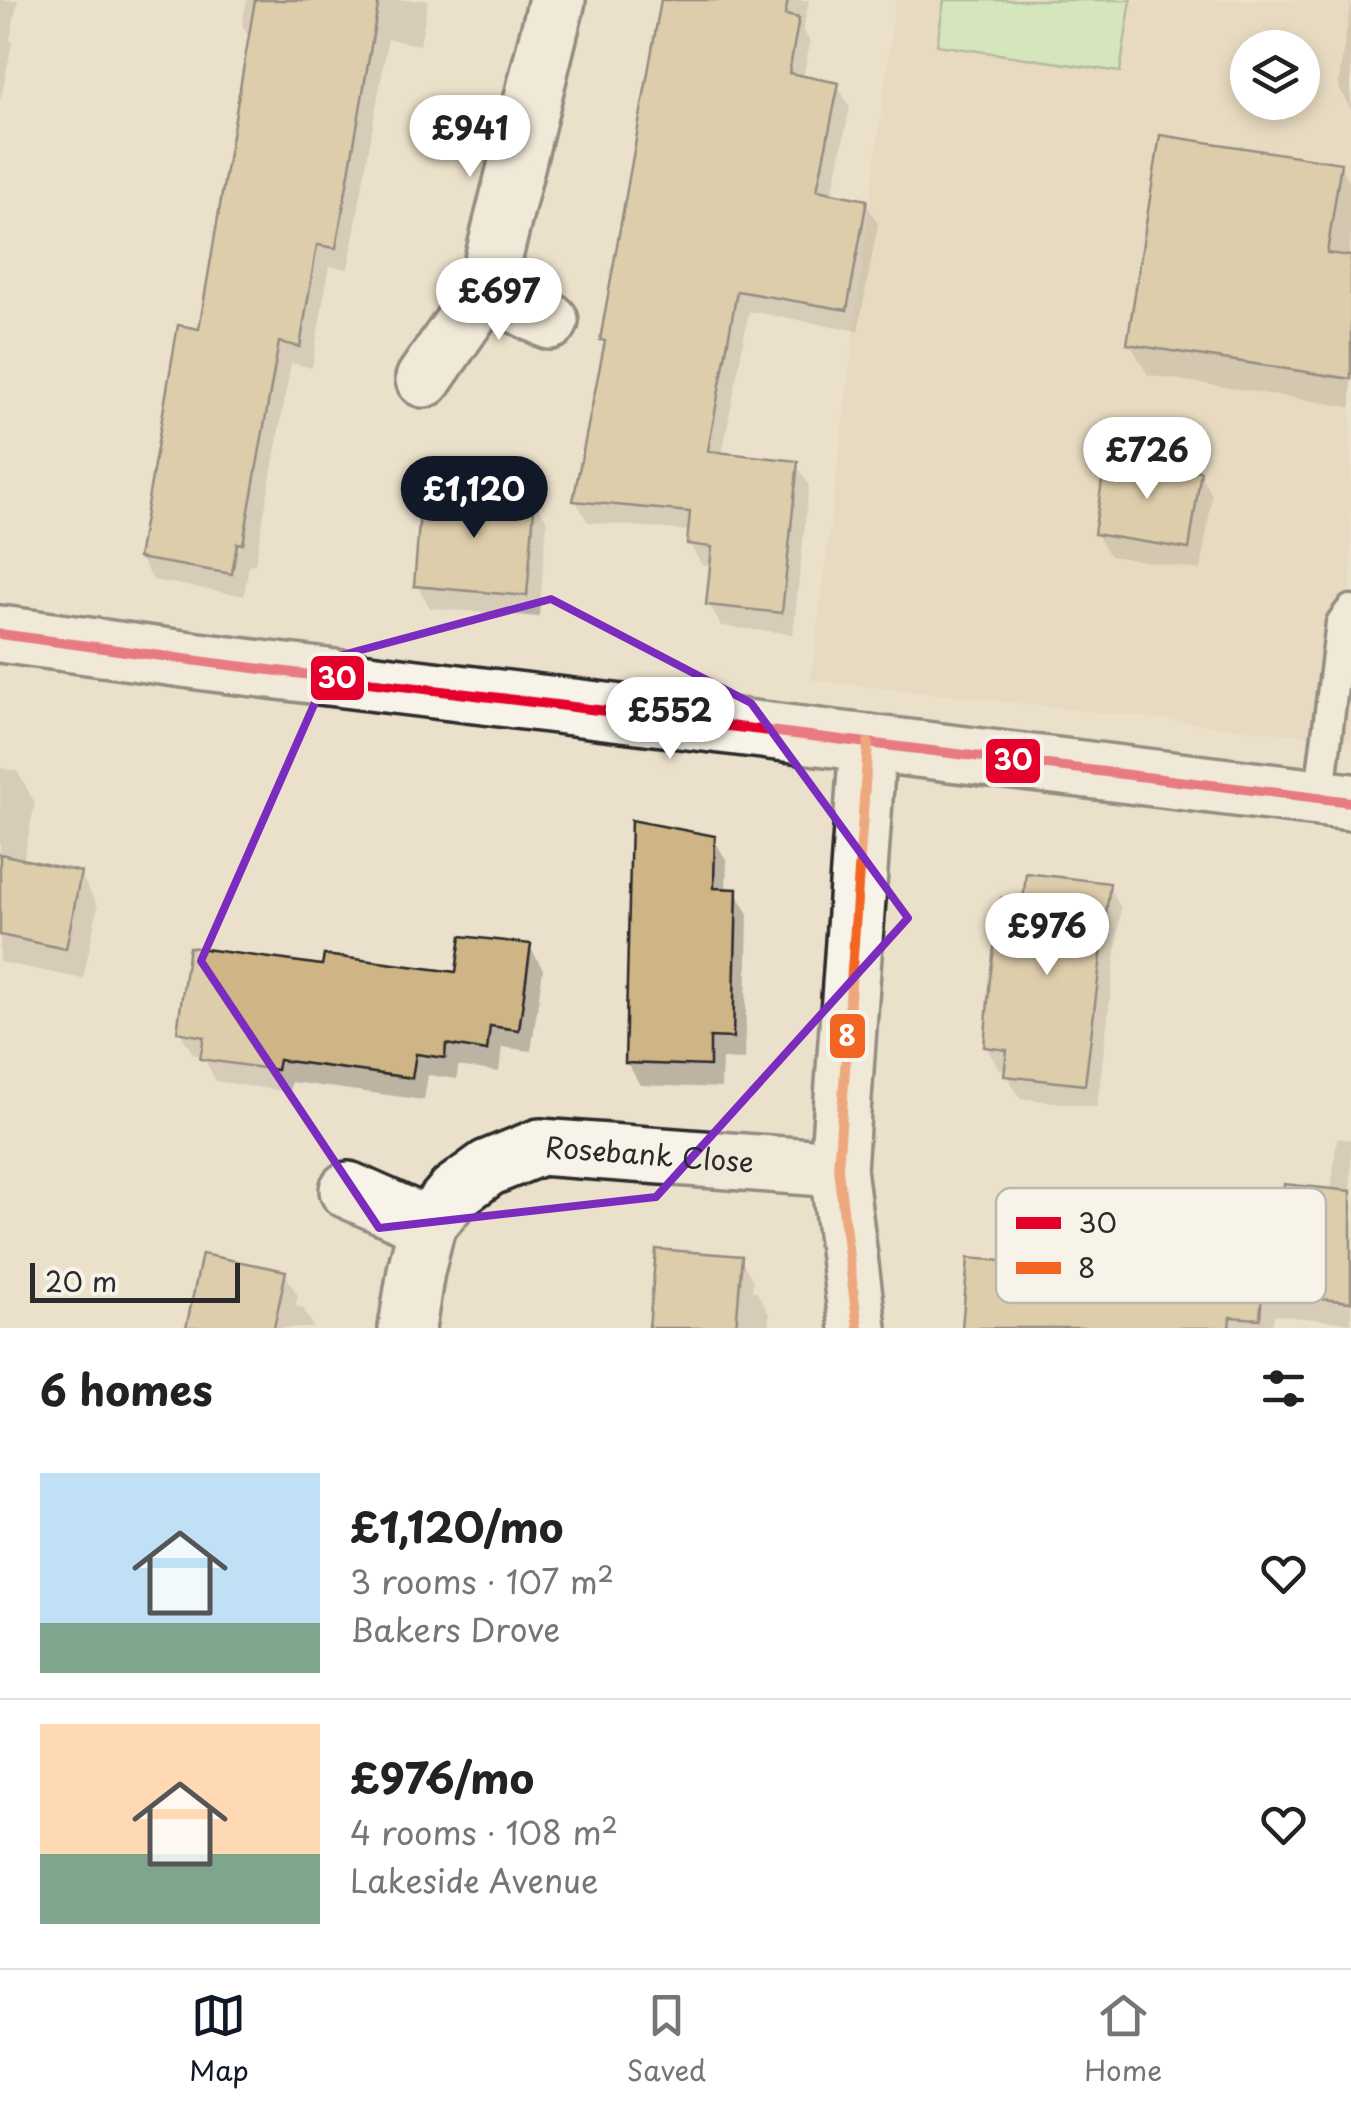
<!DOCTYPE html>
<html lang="en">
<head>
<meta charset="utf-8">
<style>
	body { margin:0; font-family:"Playpen Sans",sans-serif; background:#f6f6f6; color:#222; height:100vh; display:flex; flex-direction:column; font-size:38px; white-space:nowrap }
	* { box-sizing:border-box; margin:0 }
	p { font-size:32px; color:#767676 }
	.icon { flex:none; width:55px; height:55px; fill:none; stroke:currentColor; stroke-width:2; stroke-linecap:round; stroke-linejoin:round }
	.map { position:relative; height:1328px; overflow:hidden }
	.panel { display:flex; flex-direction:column; background:#fff; flex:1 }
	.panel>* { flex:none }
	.controls { position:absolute; left:1230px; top:30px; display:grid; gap:20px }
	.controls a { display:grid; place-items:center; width:90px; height:90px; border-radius:50%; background:#fff; box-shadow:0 5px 15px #0003; font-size:50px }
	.scale { position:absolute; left:30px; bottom:25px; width:210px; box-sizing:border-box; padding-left:10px; border:5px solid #2b2b2b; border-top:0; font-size:28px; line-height:35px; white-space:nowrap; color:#2b2b2b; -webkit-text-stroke:8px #f7f3e8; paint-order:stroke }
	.price { position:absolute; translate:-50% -85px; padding:0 22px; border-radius:35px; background:#fff; color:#222; font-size:32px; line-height:65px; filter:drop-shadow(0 2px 5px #0008) }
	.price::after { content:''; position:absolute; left:50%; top:60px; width:30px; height:22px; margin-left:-15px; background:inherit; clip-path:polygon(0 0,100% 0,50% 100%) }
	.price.selected { background:#111827; color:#fff }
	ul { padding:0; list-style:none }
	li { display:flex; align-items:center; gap:30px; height:250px; padding:0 40px }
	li+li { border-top:2px solid #e0e0e0 }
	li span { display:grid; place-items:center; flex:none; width:280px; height:200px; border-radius:0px; color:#555 }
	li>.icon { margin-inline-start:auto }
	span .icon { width:120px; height:120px; fill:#fffc; stroke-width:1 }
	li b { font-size:42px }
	h2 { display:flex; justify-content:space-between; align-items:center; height:120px; padding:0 40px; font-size:42px }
	.tabs { display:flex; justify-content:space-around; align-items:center; height:140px; border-top:2px solid #e0e0e0; background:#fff; font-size:28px; color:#767676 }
	.tabs a { display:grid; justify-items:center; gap:5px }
	.tabs .selected { color:#111827 }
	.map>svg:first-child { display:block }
	.built { fill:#e3d3b6; fill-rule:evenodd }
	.green { fill:#bbecab; stroke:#738c6b; stroke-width:2.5 }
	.shadow { fill:#0003 }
	.building { fill:#cfb586; stroke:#2b2b2b; stroke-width:2.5 }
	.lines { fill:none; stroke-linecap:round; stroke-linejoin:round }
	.service-casing { stroke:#2b2b2b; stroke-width:35 }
	.minor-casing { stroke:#2b2b2b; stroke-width:62 }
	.tertiary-casing { stroke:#2b2b2b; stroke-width:62 }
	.service { stroke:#f7f3e8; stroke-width:28 }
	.minor { stroke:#f7f3e8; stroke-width:55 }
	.tertiary { stroke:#f7f3e8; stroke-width:55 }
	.bus-1-casing { stroke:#f7f3e8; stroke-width:18 }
	.bus-2-casing { stroke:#f7f3e8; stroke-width:18 }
	.bus-1 { stroke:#e4002b; stroke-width:10 }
	.bus-2 { stroke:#f26522; stroke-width:10 }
	.marked { fill:none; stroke:#7b2cbf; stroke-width:8; stroke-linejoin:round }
	.labels { text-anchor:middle; stroke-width:8; stroke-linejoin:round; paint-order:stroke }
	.street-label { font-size:28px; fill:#2b2b2b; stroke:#f7f3e8 }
	.key { fill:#f7f3e8; stroke:#bab7af; stroke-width:2.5 }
	.key-label { font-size:28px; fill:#2b2b2b }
	.line-badge { stroke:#f7f3e8; stroke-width:4 }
	.badge-label { font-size:28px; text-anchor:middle; font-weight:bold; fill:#fff }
</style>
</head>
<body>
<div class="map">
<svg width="1351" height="1328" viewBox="0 0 1351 1328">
	<rect width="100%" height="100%" fill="#ebe0cb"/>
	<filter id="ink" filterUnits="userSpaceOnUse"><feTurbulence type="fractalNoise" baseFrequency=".01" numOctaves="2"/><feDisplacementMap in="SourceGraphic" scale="20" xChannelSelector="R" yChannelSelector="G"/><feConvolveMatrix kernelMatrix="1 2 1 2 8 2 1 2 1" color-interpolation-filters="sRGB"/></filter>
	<g filter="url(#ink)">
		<path class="built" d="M 895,0 L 1351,0 L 1351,741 L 811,680 ZM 1248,48 L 1302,48 L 1302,102 L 1248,102 Z"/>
		<path class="green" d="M 944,0 L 1131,0 L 1120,72 L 937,45 Z"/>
		<g class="shadow">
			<path d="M 0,0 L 18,0 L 10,39 L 12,43 L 0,103 Z"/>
			<path d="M 247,0 L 428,0 L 420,45 L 388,39 L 348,269 L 329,266 L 312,368 L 291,363 L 255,565 L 249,564 L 244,596 L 153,580 L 140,558 L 201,332 L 251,40 L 242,25 Z"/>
			<path d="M 663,0 L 809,0 L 803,30 L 810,42 L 803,78 L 837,85 L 850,107 L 832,195 L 865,202 L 878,224 L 858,331 L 749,311 L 722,455 L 796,464 L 809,485 L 793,634 L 721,626 L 709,604 L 713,567 L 702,565 L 689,543 L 690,531 L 588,522 L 575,500 L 606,347 L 603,340 Z"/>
			<path d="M 1351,0 L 1351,110 L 1338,86 Z"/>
			<path d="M 1340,165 L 1351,185 L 1351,239 L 1348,258 L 1351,259 L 1351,407 L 1148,375 L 1130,344 Z"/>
			<path d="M 1199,473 L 1212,495 L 1201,570 L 1110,556 L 1096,533 Z"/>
			<path d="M 534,499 L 547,521 L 539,617 L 430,608 L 417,585 Z"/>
			<path d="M 0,768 L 17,771 L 35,803 L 23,862 L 80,874 L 98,906 L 83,979 L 0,962 Z"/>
			<path d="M 713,838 L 727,861 L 726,891 L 735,891 L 748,914 L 745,1060 L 722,1059 L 721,1088 L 640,1085 L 627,1062 Z"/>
			<path d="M 1108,886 L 1121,908 L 1097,1107 L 1020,1098 L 1007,1076 L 1007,1070 L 999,1069 L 986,1047 L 1026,904 Z"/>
			<path d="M 530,947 L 543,969 L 531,1051 L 502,1047 L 499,1072 L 458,1066 L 457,1079 L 428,1075 L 424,1100 L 291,1082 L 289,1092 L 216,1081 L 203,1056 L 193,1054 L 180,1032 L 324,968 L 458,975 Z"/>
			<path d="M 1337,1138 L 1351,1140 L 1351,1323 L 1274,1315 L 1272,1328 L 965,1328 L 1062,1269 L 1283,1215 L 1331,1192 Z"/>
			<path d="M 740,1258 L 753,1281 L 752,1291 L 756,1291 L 769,1314 L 768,1328 L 652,1328 Z"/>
			<path d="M 285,1274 L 298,1296 L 295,1306 L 303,1308 L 314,1328 L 189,1328 Z"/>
		</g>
		<g class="building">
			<path d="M 255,0 L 379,0 L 336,248 L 317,245 L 300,347 L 279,342 L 243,544 L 237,543 L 232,574 L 138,558 L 178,325 L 199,329 Z"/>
			<path d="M 661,0 L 788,0 L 785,15 L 799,18 L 789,73 L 839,83 L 817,190 L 867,200 L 847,310 L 737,291 L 708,451 L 798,461 L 782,613 L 706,605 L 712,547 L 687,544 L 690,512 L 573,501 L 605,341 L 600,340 Z"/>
			<path d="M 1160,135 L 1341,163 L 1327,253 L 1351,256 L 1351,379 L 1127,344 Z"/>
			<path d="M 1106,455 L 1201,471 L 1189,549 L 1094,534 Z"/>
			<path d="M 422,486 L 535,496 L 527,596 L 414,586 Z"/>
			<path d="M 631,820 L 715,836 L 714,888 L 737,889 L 733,1038 L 710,1037 L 710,1066 L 625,1063 Z"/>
			<path d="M 0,854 L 81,872 L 66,949 L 0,935 Z"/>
			<path d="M 1026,873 L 1110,883 L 1085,1085 L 1004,1076 L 1007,1050 L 984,1047 L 990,978 L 1001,898 L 1023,901 Z"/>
			<path d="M 461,936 L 531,944 L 519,1030 L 490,1026 L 487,1051 L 446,1044 L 445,1058 L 416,1054 L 412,1078 L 279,1060 L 277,1070 L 200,1059 L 204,1037 L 177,1032 L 189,947 L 322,965 L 324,955 L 456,972 Z"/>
			<path d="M 1284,1184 L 1351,1191 L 1351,1302 L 1262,1293 L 1260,1319 L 1230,1317 L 1229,1328 L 962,1328 L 968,1258 L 1060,1266 L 1063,1244 L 1130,1250 L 1134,1199 L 1281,1212 Z"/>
			<path d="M 656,1249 L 742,1256 L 736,1328 L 649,1328 Z"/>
			<path d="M 202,1254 L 286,1271 L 274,1328 L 186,1328 Z"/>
		</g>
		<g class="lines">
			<defs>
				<path id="service" d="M 1319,799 L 1341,623 L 1351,610"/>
				<g id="minor">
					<path d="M 486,289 L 550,321"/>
					<path d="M 424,379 L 486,289 L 557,0"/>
					<path d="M 348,1190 L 427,1225"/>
					<path id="s1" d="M 407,1328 L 416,1271 L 427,1225 L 455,1192 L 488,1168 L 540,1147 L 838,1169"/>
					<path d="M 858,1328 L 838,1169 L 868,743"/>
				</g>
				<path id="tertiary" d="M 0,634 L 213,663 L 1351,802"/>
			</defs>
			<use href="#service" class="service-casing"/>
			<use href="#minor" class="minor-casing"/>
			<use href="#tertiary" class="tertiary-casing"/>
			<use href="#service" class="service"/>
			<use href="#minor" class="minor"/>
			<use href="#tertiary" class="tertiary"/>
			<defs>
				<path id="bus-1" d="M 0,634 L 213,663 L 1351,802"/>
				<path id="bus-2" d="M 858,1328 L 838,1169 L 868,743"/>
			</defs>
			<use href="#bus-1" class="bus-1-casing"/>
			<use href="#bus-2" class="bus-2-casing"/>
			<use href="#bus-1" class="bus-1"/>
			<use href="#bus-2" class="bus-2"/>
		</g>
	</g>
	<path d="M0 0H1351V1328H0ZM 551,599 L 751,703 L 908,918 L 656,1197 L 379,1228 L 201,961 L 335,657 Z" fill="#ebe0cb" fill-opacity=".55" fill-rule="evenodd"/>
	<path class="marked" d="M 551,599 L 751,703 L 908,918 L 656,1197 L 379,1228 L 201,961 L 335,657 Z"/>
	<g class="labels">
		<g class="street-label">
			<text dy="10" stroke="none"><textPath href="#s1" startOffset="355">Rosebank Close</textPath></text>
		</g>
	</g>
	<rect x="996" y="1188" width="330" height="115" rx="15" class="key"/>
	<rect x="1016" y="1217" width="45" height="12" fill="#e4002b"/>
	<rect x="1016" y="1262" width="45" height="12" fill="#f26522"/>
	<g class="key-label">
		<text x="1078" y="1233">30</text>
		<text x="1078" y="1278">8</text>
	</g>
	<g class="line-badge">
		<rect x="309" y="654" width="57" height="48" rx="10" fill="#e4002b"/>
		<rect x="984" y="737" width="58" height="48" rx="10" fill="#e4002b"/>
		<rect x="828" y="1012" width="39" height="48" rx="10" fill="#f26522"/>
	</g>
	<g class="badge-label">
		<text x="337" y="688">30</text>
		<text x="1013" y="770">30</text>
		<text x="847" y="1046">8</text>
	</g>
</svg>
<div class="controls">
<a><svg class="icon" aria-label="layers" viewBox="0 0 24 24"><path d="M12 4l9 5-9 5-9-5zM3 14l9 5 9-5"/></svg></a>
</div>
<div class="scale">20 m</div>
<b class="price" style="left:470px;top:180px">£941</b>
<b class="price" style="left:499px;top:343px">£697</b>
<b class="price" style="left:1147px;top:502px">£726</b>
<b class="price selected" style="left:474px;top:541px">£1,120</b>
<b class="price" style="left:670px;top:762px">£552</b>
<b class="price" style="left:1047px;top:978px">£976</b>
</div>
<section class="panel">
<h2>6 homes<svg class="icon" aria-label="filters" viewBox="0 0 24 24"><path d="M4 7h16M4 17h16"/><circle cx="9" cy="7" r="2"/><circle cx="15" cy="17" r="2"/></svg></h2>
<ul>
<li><span style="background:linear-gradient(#bfe0f5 75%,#7fa58c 0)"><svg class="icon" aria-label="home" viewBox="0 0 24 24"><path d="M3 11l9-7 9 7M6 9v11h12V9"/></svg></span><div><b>£1,120/mo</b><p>3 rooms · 107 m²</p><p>Bakers Drove</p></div><svg class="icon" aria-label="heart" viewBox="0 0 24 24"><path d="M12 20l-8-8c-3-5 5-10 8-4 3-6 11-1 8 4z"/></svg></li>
<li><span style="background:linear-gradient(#ffd9b3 65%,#7fa58c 0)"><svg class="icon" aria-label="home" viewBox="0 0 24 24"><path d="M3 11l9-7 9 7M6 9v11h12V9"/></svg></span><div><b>£976/mo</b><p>4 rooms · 108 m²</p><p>Lakeside Avenue</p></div><svg class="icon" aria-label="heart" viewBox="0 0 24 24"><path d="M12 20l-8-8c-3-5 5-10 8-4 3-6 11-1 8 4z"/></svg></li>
</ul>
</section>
<nav class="tabs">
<a class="selected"><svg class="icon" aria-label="map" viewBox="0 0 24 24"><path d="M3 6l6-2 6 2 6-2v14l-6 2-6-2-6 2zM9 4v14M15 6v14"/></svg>Map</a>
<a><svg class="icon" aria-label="saved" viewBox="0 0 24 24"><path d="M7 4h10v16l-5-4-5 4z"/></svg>Saved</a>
<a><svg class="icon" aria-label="home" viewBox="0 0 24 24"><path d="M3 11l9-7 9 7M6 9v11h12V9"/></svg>Home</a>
</nav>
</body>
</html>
